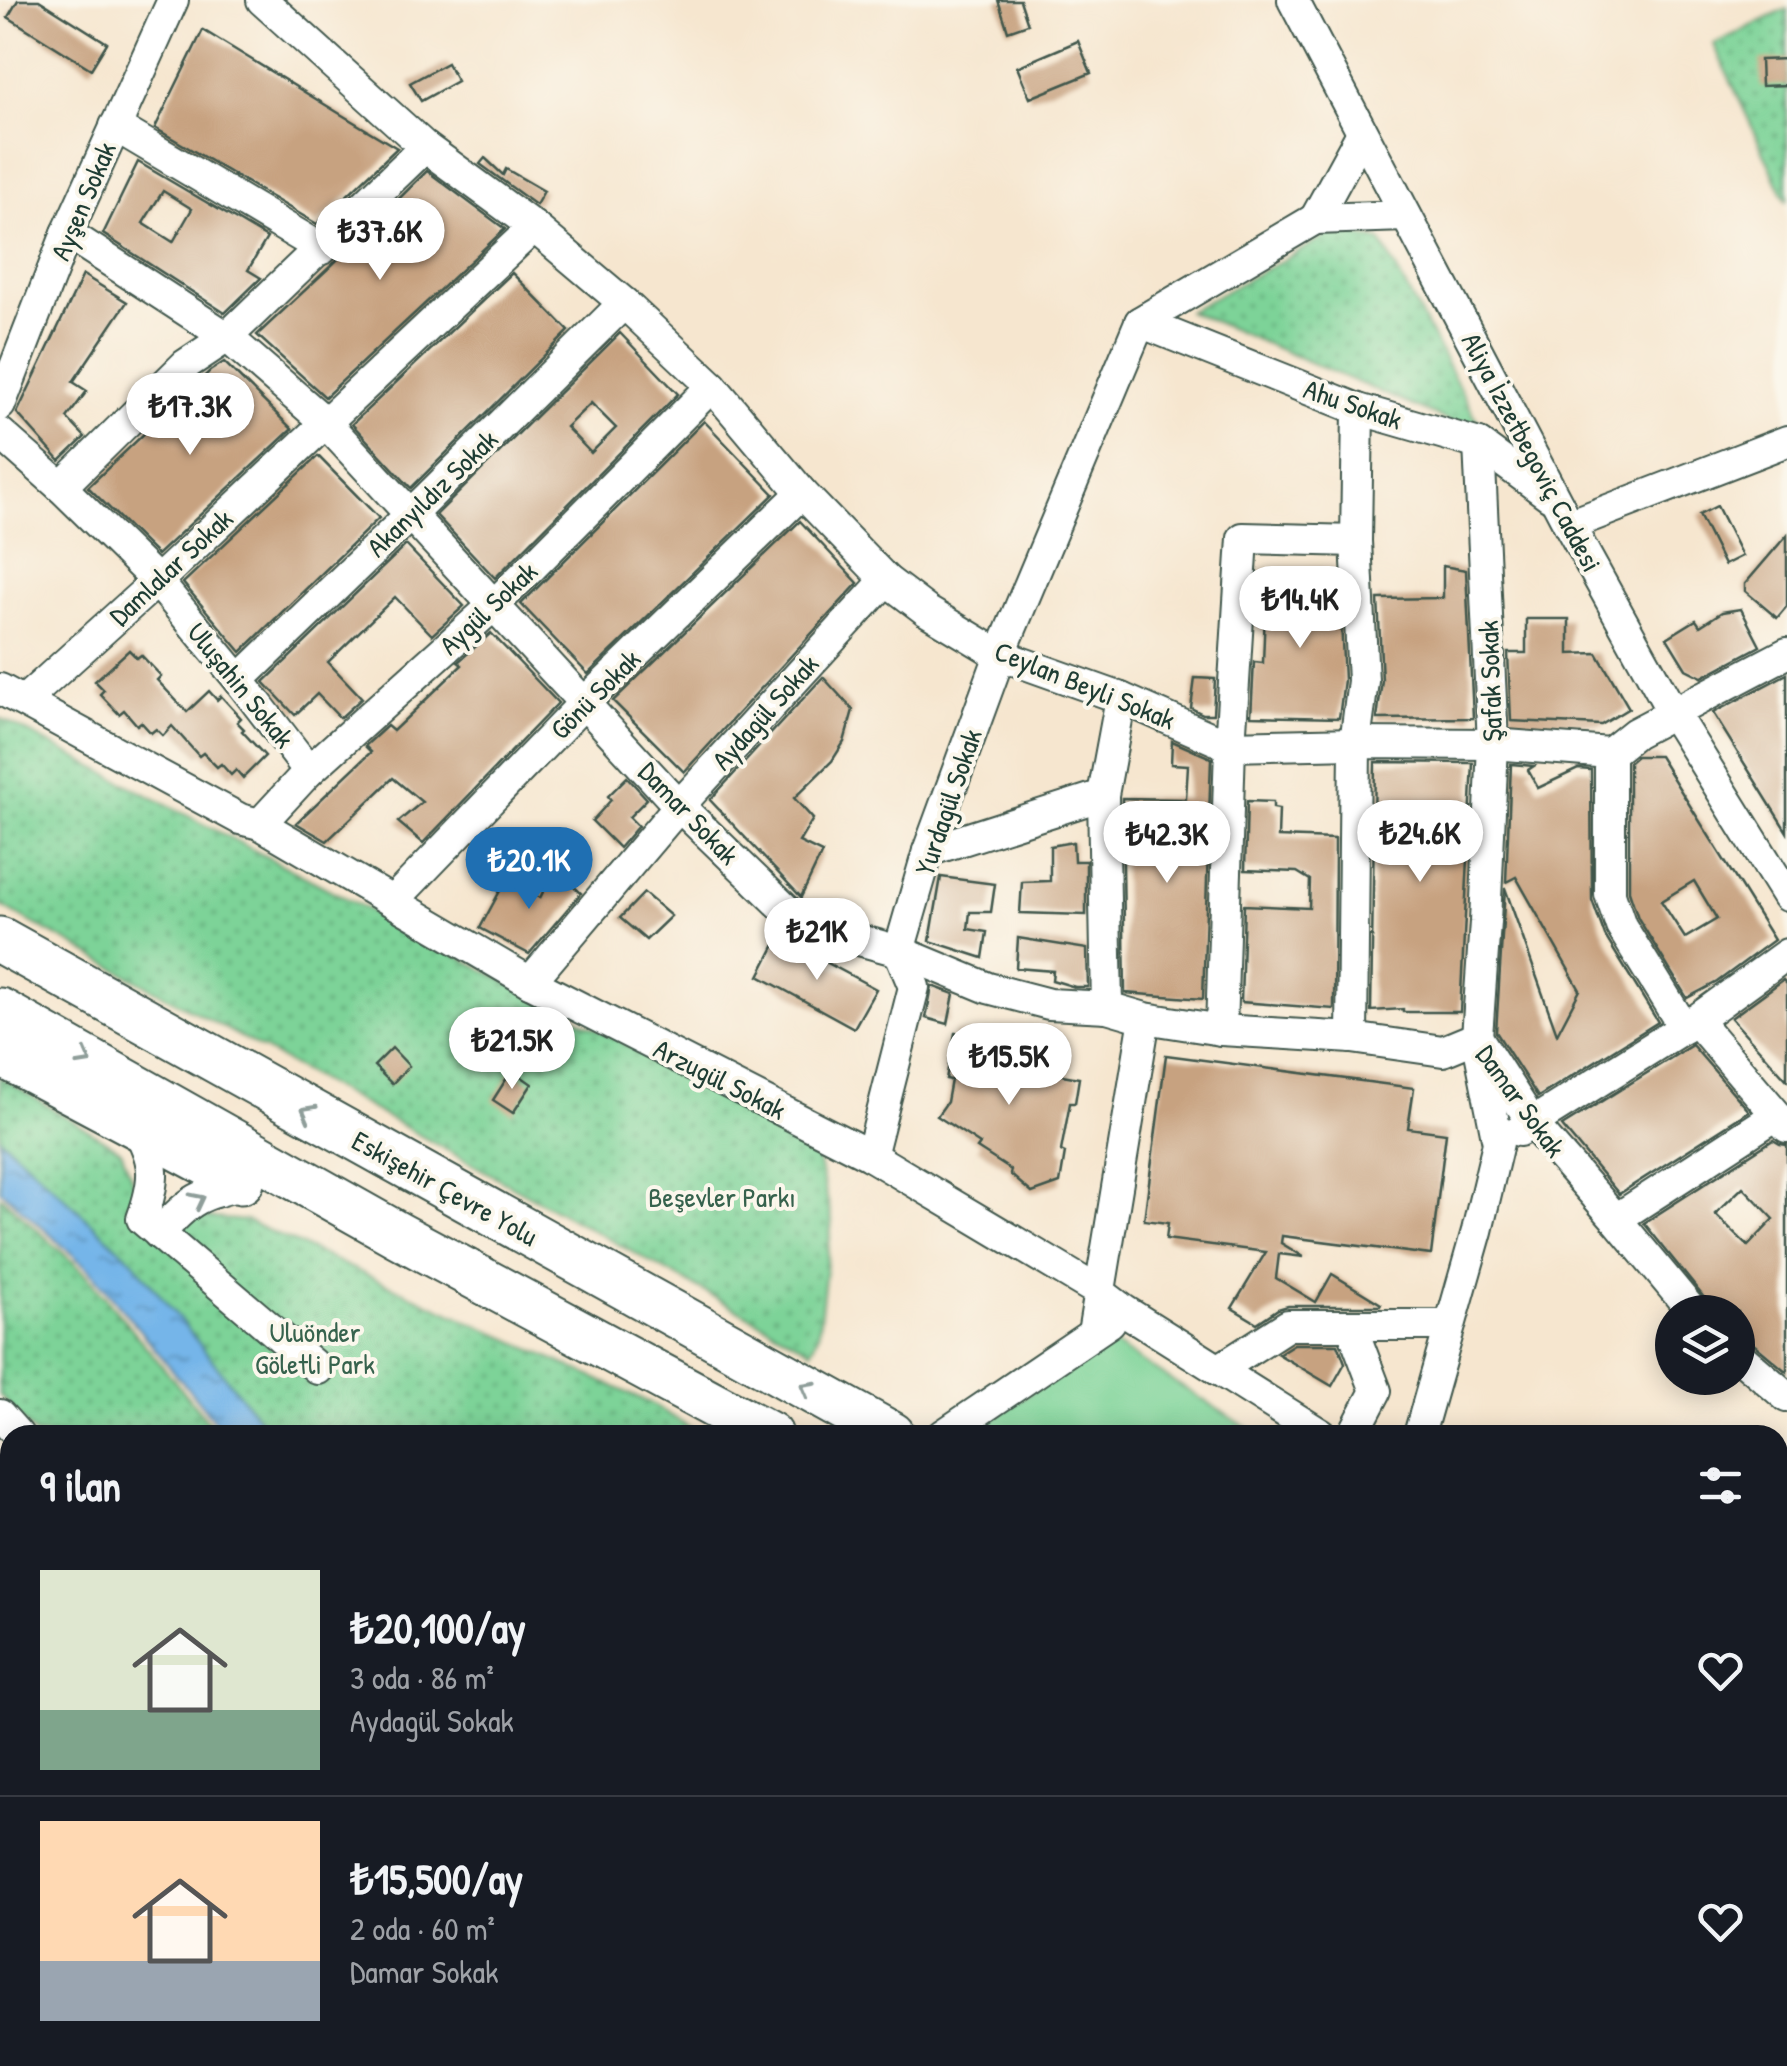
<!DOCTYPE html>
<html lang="tr">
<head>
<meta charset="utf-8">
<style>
	body { margin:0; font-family:"Patrick Hand",sans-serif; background:#242831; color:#f1f3f6; height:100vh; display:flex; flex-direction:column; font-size:38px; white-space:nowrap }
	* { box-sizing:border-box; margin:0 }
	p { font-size:32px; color:#9ea1a6 }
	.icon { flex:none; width:55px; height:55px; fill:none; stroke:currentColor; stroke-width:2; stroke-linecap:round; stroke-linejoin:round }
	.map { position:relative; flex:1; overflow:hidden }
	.sheet { position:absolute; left:0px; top:1425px; width:1788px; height:642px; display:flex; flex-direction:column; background:#171b24; border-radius:30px 30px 0 0; box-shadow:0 5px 25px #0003 }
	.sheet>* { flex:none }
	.fabs { position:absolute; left:1655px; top:1295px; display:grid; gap:20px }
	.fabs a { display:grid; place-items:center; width:100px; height:100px; border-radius:50%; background:#171b24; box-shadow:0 5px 25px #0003; font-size:50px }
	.price { position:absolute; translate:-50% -85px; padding:0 22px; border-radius:35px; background:#fff; color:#222; font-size:32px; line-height:65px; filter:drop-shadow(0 2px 5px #0008) }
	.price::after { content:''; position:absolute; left:50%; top:60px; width:30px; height:22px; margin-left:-15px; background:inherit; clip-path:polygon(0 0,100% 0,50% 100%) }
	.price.selected { background:#1f6fb2; color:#fff }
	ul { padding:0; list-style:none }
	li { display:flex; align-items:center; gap:30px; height:250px; padding:0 40px }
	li+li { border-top:2px solid #363941 }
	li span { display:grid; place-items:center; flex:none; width:280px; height:200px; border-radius:0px; color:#555 }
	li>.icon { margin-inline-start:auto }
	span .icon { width:120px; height:120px; fill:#fffc; stroke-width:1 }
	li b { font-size:42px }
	h2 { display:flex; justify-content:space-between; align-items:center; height:120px; padding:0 40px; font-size:42px }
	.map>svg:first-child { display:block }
	.green { fill:#7dd398; stroke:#4e8866; stroke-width:2.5 }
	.park { fill:url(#park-dots); stroke:#4e8866; stroke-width:2.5 }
	.water { fill:url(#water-ripples); stroke:#4a798e; stroke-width:2.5 }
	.building { fill:#c7a280; fill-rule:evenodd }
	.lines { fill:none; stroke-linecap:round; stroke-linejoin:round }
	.minor-casing { stroke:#3f564b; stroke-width:34 }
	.highway-casing { stroke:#3f564b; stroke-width:49 }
	.minor { stroke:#fff; stroke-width:30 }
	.highway { stroke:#fff; stroke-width:45 }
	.oneway { stroke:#8f9e9a }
	.labels { text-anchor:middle; stroke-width:8; stroke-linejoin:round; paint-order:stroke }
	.street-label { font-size:28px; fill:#1f3d34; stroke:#fbf7ec }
	.park-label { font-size:28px; fill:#36624d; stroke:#fbf7ec }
</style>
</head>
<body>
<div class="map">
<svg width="1787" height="2066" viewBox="0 0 1787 2066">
	<defs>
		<pattern id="park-dots" width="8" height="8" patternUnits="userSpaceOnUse" patternTransform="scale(2.5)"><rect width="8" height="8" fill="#7dd398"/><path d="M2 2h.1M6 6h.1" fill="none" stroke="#66ac7d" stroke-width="1.8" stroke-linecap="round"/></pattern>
		<pattern id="water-ripples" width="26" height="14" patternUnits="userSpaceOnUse" patternTransform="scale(2.5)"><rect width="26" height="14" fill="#75b5e9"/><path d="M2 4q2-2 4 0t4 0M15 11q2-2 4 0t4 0" fill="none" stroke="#5f94be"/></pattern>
	</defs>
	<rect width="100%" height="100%" fill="#fbf7ec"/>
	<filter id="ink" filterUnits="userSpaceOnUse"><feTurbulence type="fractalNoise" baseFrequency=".01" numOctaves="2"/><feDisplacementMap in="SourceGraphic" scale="20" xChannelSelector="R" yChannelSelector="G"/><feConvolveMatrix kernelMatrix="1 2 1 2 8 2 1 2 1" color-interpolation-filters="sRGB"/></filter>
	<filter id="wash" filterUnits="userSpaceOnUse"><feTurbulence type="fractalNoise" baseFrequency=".0048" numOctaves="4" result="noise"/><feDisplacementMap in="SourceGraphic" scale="40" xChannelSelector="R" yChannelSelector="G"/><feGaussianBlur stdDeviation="2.25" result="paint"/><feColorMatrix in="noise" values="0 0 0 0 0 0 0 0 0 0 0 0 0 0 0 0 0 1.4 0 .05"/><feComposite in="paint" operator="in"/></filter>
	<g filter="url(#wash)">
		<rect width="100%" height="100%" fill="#f6e6cf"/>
		<path class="green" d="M 1107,1340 L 1259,1435 L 968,1435 Z"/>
		<g class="park">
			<path d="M 1787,9 L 1787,203 L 1714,44 Z"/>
			<path d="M 1338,230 L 1381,241 L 1486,437 L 1189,311 Z"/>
			<path d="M 0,718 L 814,1142 L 832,1220 L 818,1335 L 811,1350 L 0,905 Z"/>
			<path d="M 0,1077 L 121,1150 L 137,1193 L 176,1225 L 190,1216 L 247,1221 L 650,1403 L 703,1435 L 272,1435 L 133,1261 L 0,1138 Z"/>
			<path d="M 0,1196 L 86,1274 L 219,1435 L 35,1435 L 0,1395 Z"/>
			<path d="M 196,2058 L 408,2058 L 403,2066 L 186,2066 Z"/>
		</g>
		<g class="water">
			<path d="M 0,1138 L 133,1261 L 272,1435 L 226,1435 L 90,1270 L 0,1190 Z"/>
			<path d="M 902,2058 L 1178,2058 L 1187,2066 L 912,2066 Z"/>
		</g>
		<g id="blocks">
			<g class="building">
				<path d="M 18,0 L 39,0 L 107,43 L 91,69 L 8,17 Z"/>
				<path d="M 998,0 L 1020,0 L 1028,24 L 1008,31 Z"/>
				<path d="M 203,30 L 342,115 L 397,148 L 317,224 L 155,128 Z"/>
				<path d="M 1078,41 L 1091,73 L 1030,98 L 1017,67 Z"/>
				<path d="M 1787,59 L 1787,85 L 1761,86 L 1760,60 Z"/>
				<path d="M 447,63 L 457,81 L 421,101 L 410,83 Z"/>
				<path d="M 485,158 L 503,175 L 506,169 L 544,191 L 536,205 L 480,164 Z"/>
				<path d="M 138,162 L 267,238 L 248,270 L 261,278 L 225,313 L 103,234 ZM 163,191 L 192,209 L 173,242 L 143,223 Z"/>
				<path d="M 427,171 L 505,229 L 325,397 L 257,335 L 332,265 Z"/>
				<path d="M 512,273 L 569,331 L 411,488 L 352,424 Z"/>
				<path d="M 83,275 L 127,302 L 73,382 L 87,391 L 67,418 L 85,437 L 60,461 L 17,413 Z"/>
				<path d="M 620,333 L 678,394 L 495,578 L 436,515 ZM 591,403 L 616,428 L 591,453 L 566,427 Z"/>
				<path d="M 224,362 L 292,429 L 157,555 L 88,487 L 210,371 Z"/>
				<path d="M 704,421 L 774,494 L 588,674 L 521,604 Z"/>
				<path d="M 318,456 L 379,518 L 241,652 L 183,583 Z"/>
				<path d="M 1717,506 L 1742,556 L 1724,565 L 1699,515 Z"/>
				<path d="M 800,521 L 858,583 L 684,772 L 613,701 Z"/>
				<path d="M 1787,535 L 1787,606 L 1777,618 L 1745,591 L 1745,584 Z"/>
				<path d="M 406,545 L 464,606 L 432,635 L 395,597 L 328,662 L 362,698 L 340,718 L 317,694 L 295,715 L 264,682 Z"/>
				<path d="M 1443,566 L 1466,570 L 1473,718 L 1377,719 L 1382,680 L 1378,599 L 1443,598 Z"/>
				<path d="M 1259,580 L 1339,582 L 1344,680 L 1339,718 L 1251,716 L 1254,662 L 1263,663 L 1265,611 L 1257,610 Z"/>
				<path d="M 1741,609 L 1760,646 L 1702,677 L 1686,669 L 1667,638 L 1696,620 L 1700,626 L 1722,612 Z"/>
				<path d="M 1526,619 L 1569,619 L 1569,654 L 1597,653 L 1629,708 L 1601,725 L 1511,721 L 1508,653 L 1526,653 Z"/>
				<path d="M 491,633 L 558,703 L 423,843 L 398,822 L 422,802 L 393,778 L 327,841 L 296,823 L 371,752 L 365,746 L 387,726 L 393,731 L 462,665 L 458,662 Z"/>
				<path d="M 129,650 L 137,658 L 141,655 L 161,676 L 157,680 L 187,712 L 209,691 L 217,700 L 221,696 L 241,718 L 237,722 L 244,729 L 242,731 L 265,756 L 243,778 L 236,770 L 231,775 L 221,764 L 217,767 L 203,753 L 199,756 L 172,726 L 163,736 L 156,729 L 151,733 L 141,722 L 137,725 L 124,710 L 119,714 L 100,694 L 104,690 L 95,681 Z"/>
				<path d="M 1787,674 L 1787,832 L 1713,713 Z"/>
				<path d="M 823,677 L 853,710 L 844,742 L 832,761 L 794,798 L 813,819 L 799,842 L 822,853 L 801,897 L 710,800 Z"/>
				<path d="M 1195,678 L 1215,679 L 1213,714 L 1203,714 L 1191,708 Z"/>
				<path d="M 1172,741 L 1211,758 L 1203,999 L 1125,993 L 1122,798 L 1186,799 L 1188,765 L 1171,764 Z"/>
				<path d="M 1636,756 L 1659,756 L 1774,940 L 1717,982 L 1687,998 L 1638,918 L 1629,891 L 1629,762 ZM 1694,881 L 1717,919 L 1685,938 L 1661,901 Z"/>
				<path d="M 1375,762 L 1473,763 L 1460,1012 L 1403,1012 L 1403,1009 L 1371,1011 Z"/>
				<path d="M 1511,764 L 1534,766 L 1528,770 L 1538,788 L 1578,769 L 1591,770 L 1592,900 L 1605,936 L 1658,1022 L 1538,1097 L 1496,1032 L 1505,888 L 1557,1034 L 1580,990 L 1516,877 L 1506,882 Z"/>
				<path d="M 627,777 L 647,799 L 629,817 L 638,826 L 619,848 L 592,821 L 611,800 L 608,796 Z"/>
				<path d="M 1247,801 L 1273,802 L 1273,808 L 1279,809 L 1278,837 L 1335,839 L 1334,1009 L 1241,1002 L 1244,905 L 1309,908 L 1310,880 L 1297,872 L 1245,870 Z"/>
				<path d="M 1073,842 L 1074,861 L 1086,861 L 1086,915 L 1020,913 L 1022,882 L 1050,881 L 1050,846 Z"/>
				<path d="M 555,868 L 581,893 L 529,954 L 480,928 L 506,880 L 540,898 Z"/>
				<path d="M 941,877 L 995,884 L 991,912 L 970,912 L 968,929 L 987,932 L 983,958 L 930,941 Z"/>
				<path d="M 644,893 L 671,916 L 646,940 L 620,918 Z"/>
				<path d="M 779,937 L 876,989 L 854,1028 L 759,976 Z"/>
				<path d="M 1018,938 L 1087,949 L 1088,987 L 1075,987 L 1052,980 L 1053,971 L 1016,968 Z"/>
				<path d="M 1783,980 L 1787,984 L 1787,1080 L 1731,1018 Z"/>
				<path d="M 932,986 L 954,994 L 948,1024 L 926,1018 Z"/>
				<path d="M 955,1033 L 991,1035 L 1003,1038 L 1020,1049 L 1018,1055 L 1029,1069 L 1079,1078 L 1075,1103 L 1070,1103 L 1061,1151 L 1065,1153 L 1060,1183 L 1032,1193 L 1010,1174 L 1011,1170 L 977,1148 L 980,1144 L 937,1116 L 947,1102 L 951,1080 L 946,1079 Z"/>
				<path d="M 1692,1045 L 1749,1111 L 1619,1194 L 1562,1126 Z"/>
				<path d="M 392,1048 L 409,1066 L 392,1084 L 374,1066 Z"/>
				<path d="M 1166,1055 L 1414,1088 L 1408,1128 L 1446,1133 L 1431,1255 L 1282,1236 L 1281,1243 L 1304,1257 L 1279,1254 L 1276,1278 L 1316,1302 L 1332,1274 L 1381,1304 L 1380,1306 L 1288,1306 L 1278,1309 L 1257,1323 L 1232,1308 L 1266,1252 L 1166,1239 L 1168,1223 L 1144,1220 Z"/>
				<path d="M 512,1070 L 532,1084 L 513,1113 L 493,1100 Z"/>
				<path d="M 1773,1140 L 1780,1144 L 1787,1145 L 1787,1372 L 1738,1331 L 1738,1312 L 1717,1312 L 1710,1305 L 1644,1223 ZM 1743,1187 L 1774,1219 L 1748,1246 L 1715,1214 Z"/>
				<path d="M 1294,1344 L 1338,1344 L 1345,1363 L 1332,1386 L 1278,1354 Z"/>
			</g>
		</g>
	</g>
	<g filter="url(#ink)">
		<use href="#blocks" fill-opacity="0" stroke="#3f564b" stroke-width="2.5"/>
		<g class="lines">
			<defs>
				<g id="minor">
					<path d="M 262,0 L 425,147 L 534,227 L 624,303 L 712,386 L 802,493 L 886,580 L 927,611 L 1000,655 L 1121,698 L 1230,746 L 1355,743 L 1493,744 L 1610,753 L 1635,733 L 1787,653"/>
					<path d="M 1293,0 L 1569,525 L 1673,713 L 1787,896"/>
					<path d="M 115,126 L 322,249"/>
					<path d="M 1362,133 L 1315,219 L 1406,216"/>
					<path d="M 67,233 L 227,337 L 325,422 L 679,806 L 801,924 L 899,951 L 988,988 L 1049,1004 L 1107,1007 L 1145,1018 L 1221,1030 L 1352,1038 L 1443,1051 L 1477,1037 L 1533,1124 L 1616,1219 L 1693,1312"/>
					<path d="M 1140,322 L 1358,409 L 1479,444 L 1550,496"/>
					<path d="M 0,405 L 67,233 L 173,0"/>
					<path d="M 0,433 L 61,487 L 157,581 L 239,680 L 309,771"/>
					<path d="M 61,487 L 185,365 L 227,337 L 425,147"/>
					<path d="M 1569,525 L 1787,441"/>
					<path d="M 239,680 L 409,516 L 624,303"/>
					<path d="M 0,689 L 240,819 L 260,824 L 530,982 L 871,1156 L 1101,1293 L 1125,1311 L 1322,1435"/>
					<path d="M 24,701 L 157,581 L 534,227"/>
					<path d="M 1610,753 L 1610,894 L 1621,926 L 1684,1028"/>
					<path d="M 260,824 L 309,771 L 494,605 L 712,386"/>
					<path d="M 928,851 L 1103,795"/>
					<path d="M 393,901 L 585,702 L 802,493"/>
					<path d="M 899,951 L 928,851 L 1000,655 L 1140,322 L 1315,219"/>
					<path d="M 530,982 L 679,806 L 886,580"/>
					<path d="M 1107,1007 L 1103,795 L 1121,698"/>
					<path d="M 1696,1020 L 1787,1127"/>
					<path d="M 1221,1030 L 1230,746 L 1243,538 L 1356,541"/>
					<path d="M 1352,1038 L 1355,743 L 1363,681 L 1356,541 L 1358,409"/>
					<path d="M 135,1125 C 157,1161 156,1180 142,1219 L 318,1369"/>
					<path d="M 1519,1131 L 1696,1020 L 1787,954"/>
					<path d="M 871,1156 L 914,987 L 899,951"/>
					<path d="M 1616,1219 L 1775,1116"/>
					<path d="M 159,1234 C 190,1198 201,1194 246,1184"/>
					<path d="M 1351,1325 L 1376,1391 L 1353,1435"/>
					<path d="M 1093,1333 L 1145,1018"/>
					<path d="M 1738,1355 L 1787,1397"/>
					<path d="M 1218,1370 L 1288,1325 L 1450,1325"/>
					<path d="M 0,1415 L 18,1435"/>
					<path d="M 943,1435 L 1110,1322"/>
					<path d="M 1419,1435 L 1477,1231 L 1498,1143 L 1477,1037 L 1485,922 L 1493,744 L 1479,444"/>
					<path d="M 1778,1906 L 1787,1902"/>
					<path d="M 494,2058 L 494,2066"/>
					<path d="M 544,2058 L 545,2066"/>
					<path d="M 687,2058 L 696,2066"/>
					<path d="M 0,2059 L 10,2057"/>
					<path d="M 138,2066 L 149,2058"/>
					<path d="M 434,2066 L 438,2058"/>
				</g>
				<g id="highway">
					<path d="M 0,940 L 892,1435"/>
					<path d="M 0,1011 L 398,1235 L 770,1435"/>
					<path d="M 0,1053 L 241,1181"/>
					<path d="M 1291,2058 L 1293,2066"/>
					<path d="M 1541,2058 L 1558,2061 L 1565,2066"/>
					<path d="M 1616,2058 L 1621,2066"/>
					<path d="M 1680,2058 L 1686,2066"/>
					<path d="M 1757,2058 L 1772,2066"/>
					<path d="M 1448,2066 L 1475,2058"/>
				</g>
			</defs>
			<use href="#minor" class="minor-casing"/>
			<use href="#highway" class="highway-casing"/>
			<use href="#minor" class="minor"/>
			<use href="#highway" class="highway"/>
		</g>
		<defs><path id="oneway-chevron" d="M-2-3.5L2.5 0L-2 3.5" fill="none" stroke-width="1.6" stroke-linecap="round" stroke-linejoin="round" transform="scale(2.5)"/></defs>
		<g class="oneway">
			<use href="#oneway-chevron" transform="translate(85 1059) rotate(29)"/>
			<use href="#oneway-chevron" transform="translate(308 1112) rotate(-151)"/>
			<use href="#oneway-chevron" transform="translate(198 1200) rotate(-27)"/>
			<use href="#oneway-chevron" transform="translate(807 1388) rotate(-151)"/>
		</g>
	</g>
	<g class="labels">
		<g class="street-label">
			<text transform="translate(83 201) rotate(-67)" y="10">Ayşen Sokak</text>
			<text transform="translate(1353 404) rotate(19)" y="10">Ahu Sokak</text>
			<text transform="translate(1532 452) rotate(62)" y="10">Aliya İzzetbegoviç Caddesi</text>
			<text transform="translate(432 493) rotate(-44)" y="10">Akanyıldız Sokak</text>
			<text transform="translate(171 567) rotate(-43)" y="10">Damlalar Sokak</text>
			<text transform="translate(488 608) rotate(-43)" y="10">Aygül Sokak</text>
			<text transform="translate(1490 681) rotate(-92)" y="10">Şafak Sokak</text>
			<text transform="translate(241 685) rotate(51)" y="10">Uluşahin Sokak</text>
			<text transform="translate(1085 685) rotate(22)" y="10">Ceylan Beyli Sokak</text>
			<text transform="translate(595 694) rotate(-45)" y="10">Gönü Sokak</text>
			<text transform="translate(765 712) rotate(-48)" y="10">Aydagül Sokak</text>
			<text transform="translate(948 802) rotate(-71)" y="10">Yurdagül Sokak</text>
			<text transform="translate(689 813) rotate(46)" y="10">Damar Sokak</text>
			<text transform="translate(720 1079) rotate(27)" y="10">Arzugül Sokak</text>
			<text transform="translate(1521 1101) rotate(54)" y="10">Damar Sokak</text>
			<text transform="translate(445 1188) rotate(29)" y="10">Eskişehir Çevre Yolu</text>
		</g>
		<g class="park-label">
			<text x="722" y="1207">Beşevler Parkı</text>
			<text x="315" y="1342">Uluönder<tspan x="315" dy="32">Göletli Park</tspan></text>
		</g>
	</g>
</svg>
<div class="fabs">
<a><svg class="icon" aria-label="layers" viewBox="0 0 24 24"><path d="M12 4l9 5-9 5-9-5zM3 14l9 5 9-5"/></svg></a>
</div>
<b class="price" style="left:380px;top:283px">₺37.6K</b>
<b class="price" style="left:190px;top:458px">₺17.3K</b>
<b class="price" style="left:1300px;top:651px">₺14.4K</b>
<b class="price" style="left:1420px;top:885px">₺24.6K</b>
<b class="price" style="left:1167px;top:886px">₺42.3K</b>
<b class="price selected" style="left:529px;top:912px">₺20.1K</b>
<b class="price" style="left:817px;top:983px">₺21K</b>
<b class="price" style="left:512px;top:1092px">₺21.5K</b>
<b class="price" style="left:1009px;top:1108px">₺15.5K</b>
<section class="sheet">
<h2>9 ilan<svg class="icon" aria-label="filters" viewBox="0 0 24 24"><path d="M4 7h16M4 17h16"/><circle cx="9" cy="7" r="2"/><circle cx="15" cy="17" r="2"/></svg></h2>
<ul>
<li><span style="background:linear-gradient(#dfe7d0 70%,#7fa58c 0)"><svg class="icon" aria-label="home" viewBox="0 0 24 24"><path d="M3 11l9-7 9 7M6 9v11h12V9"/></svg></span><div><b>₺20,100/ay</b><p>3 oda · 86 m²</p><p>Aydagül Sokak</p></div><svg class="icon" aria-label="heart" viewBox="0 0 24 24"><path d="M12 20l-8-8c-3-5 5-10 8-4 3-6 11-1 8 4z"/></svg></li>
<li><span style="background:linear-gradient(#ffd9b3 70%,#9aa5b1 0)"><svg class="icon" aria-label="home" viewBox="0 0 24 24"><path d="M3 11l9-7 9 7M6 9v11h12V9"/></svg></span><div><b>₺15,500/ay</b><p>2 oda · 60 m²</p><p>Damar Sokak</p></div><svg class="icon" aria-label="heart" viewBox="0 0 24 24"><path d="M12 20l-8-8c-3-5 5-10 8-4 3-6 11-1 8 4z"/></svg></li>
</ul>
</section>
</div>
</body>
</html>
